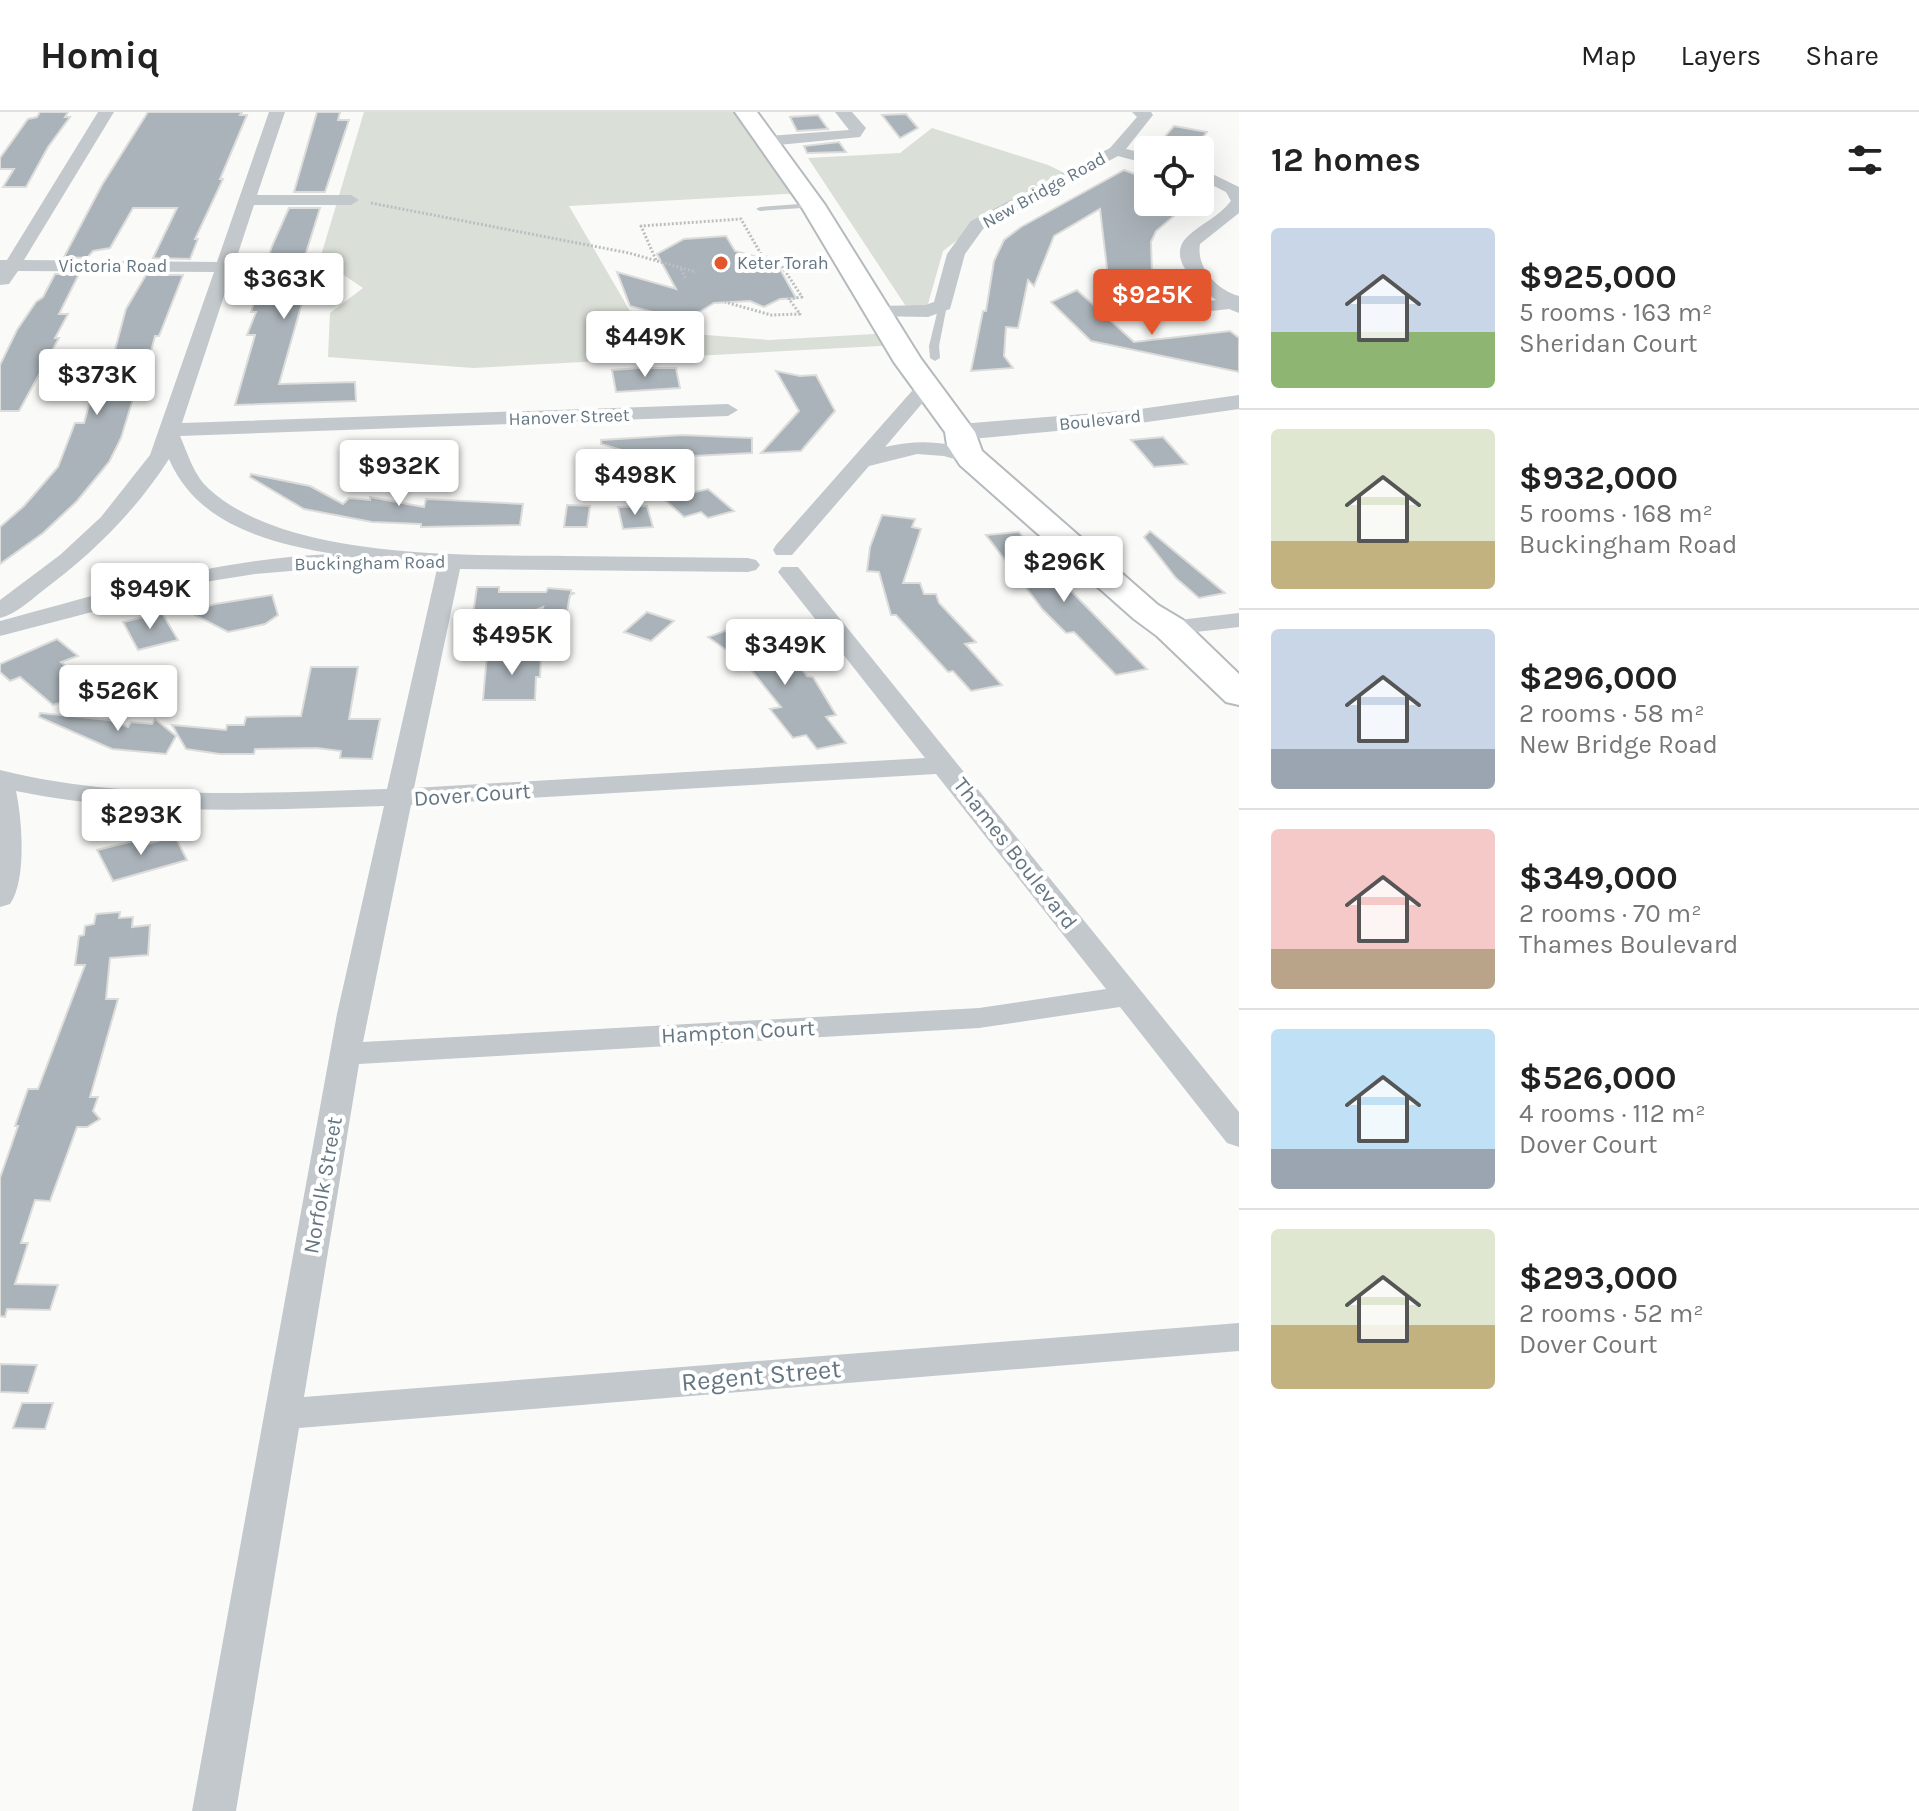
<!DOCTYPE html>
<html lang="en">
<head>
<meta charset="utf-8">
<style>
	body { margin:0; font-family:Karla,sans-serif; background:#f6f6f6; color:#222; height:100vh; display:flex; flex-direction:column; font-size:30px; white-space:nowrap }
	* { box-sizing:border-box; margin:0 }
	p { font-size:26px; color:#767676 }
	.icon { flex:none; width:44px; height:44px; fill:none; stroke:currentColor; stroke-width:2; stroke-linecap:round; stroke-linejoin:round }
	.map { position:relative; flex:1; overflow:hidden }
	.panel { display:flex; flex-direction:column; background:#fff; width:680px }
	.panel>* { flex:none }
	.buttons { position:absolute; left:1134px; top:24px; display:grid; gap:16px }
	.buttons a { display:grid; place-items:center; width:80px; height:80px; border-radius:8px; background:#fff; box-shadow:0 8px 32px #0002; font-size:40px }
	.price { position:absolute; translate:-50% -68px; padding:0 18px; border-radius:8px; background:#fff; color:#222; font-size:26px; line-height:52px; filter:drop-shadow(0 2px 4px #0008) }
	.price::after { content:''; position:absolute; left:50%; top:48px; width:24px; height:18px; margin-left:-12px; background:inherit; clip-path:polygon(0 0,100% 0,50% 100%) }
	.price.on { background:#e4572e; color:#fff }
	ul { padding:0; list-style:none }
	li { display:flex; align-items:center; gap:24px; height:200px; padding:0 32px }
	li+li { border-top:2px solid #e0e0e0 }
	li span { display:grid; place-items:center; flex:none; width:224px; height:160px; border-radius:8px; color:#555 }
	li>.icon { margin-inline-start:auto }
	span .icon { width:96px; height:96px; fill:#fffc; stroke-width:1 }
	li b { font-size:34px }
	h2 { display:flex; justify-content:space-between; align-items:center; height:96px; padding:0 32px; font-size:34px }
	header { display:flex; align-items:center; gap:48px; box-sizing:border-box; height:112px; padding:0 40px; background:#fff; border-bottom:2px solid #e0e0e0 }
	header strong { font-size:38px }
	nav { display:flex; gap:44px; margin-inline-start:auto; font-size:28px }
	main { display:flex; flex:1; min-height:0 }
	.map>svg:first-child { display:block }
	.green { fill:#dadfd7 }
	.building { fill:#aab3b9; stroke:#dcdcda; stroke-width:2 }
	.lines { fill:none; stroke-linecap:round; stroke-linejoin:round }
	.primary-casing { stroke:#b5babe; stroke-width:4 }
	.path { stroke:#bbbfc2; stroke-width:3; stroke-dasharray:2 2; stroke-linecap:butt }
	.service { fill:#c3c8cc; fill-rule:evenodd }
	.minor { fill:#c3c8cc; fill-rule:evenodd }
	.tertiary { fill:#c3c8cc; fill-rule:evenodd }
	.primary { fill:#fff; fill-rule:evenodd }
	.poi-dot { fill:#e4572e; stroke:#fff; stroke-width:3 }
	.labels { text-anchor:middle; stroke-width:8; stroke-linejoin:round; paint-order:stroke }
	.far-street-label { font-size:18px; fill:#657683; stroke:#fff }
	.far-poi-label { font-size:18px; fill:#657683; stroke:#fff; text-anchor:start }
	.street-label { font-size:22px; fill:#657683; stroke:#fff }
	.near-street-label { font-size:26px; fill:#657683; stroke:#fff }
</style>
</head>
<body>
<header>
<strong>Homiq</strong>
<nav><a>Map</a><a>Layers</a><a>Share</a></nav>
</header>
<main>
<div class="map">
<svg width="1239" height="1699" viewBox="0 0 1239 1699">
	<rect width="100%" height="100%" fill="#fafaf8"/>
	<g class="green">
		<path d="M 364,0 L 746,0 L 805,81 L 569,94 L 641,218 L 769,228 L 891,221 L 898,233 L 473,256 L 328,245 L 330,201 L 363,176 L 320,147 Z"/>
		<path d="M 932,16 L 1048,53 L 1069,63 L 977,113 L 943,139 L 928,192 L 918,197 L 905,193 L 808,46 L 900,41 Z"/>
	</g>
	<g class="building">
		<path d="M 40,0 L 68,0 L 65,5 L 70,5 L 48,35 L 26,75 L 3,75 L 14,57 L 0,57 L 0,46 L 28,7 L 37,5 Z"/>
		<path d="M 148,0 L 242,0 L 240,3 L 247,3 L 220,67 L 223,67 L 195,127 L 198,127 L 190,147 L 153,146 L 177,96 L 133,96 L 110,136 L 93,139 L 87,146 L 64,145 L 102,73 Z"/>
		<path d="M 317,0 L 340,0 L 338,8 L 349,8 L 325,80 L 294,80 Z"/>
		<path d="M 906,2 L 918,16 L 900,26 L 882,3 Z"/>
		<path d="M 818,3 L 828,17 L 797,19 L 790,5 Z"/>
		<path d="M 1174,14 L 1207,20 L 1193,38 L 1154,37 Z"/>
		<path d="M 839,30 L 846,40 L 807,41 L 804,34 Z"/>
		<path d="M 1124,58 L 1148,67 L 1148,90 L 1188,92 L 1156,119 L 1151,130 L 1152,161 L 1110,182 L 1100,97 L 1054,124 L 1034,174 L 1028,168 L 1018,216 L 1006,215 L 1004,244 L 1013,256 L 971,259 L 983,199 L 986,199 L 994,149 L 1004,128 L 1021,115 Z"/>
		<path d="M 289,96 L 320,96 L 305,144 L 315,145 L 279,272 L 355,270 L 356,289 L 235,293 L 255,223 L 247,223 L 256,200 L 251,200 L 272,134 Z"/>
		<path d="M 726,124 L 735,139 L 776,150 L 796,186 L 780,187 L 764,195 L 750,189 L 714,191 L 685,209 L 630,194 L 617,160 L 676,177 L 657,142 L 684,127 Z"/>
		<path d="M 55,162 L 79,162 L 59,202 L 68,202 L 55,226 L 59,226 L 19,299 L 0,299 L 0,253 L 17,218 L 36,190 L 43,185 Z"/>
		<path d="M 146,163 L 183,163 L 159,224 L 155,224 L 148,251 L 144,251 L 121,326 L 109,350 L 77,389 L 43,421 L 0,452 L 0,415 L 24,394 L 58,355 L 75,311 L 84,311 L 101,249 L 112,249 L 126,197 Z"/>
		<path d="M 1077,178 L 1134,230 L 1230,219 L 1239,226 L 1239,260 L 1091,229 L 1051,190 Z"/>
		<path d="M 640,256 L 676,256 L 680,276 L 616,280 L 612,258 Z"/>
		<path d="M 776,259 L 800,264 L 816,263 L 835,299 L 801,339 L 761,341 L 799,299 Z"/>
		<path d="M 682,323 L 752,326 L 752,341 L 633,347 L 632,341 L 601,332 L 601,328 Z"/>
		<path d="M 1163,325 L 1187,352 L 1154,355 L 1131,328 Z"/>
		<path d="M 251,362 L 310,374 L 343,392 L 349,386 L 370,388 L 370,385 L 424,395 L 426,387 L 523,392 L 520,413 L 421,415 L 421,412 L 372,410 L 304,397 L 250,365 Z"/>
		<path d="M 708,377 L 734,399 L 708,406 L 701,400 L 684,405 L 664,387 Z"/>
		<path d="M 567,393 L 590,394 L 587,415 L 564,415 Z"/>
		<path d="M 647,394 L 653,415 L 623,417 L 618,395 Z"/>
		<path d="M 882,403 L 915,407 L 912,415 L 921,417 L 903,471 L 920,471 L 924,482 L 936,482 L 939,491 L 976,530 L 965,532 L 1002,573 L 971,579 L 953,559 L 948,560 L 896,503 L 891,503 L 879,460 L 867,459 L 870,435 Z"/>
		<path d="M 1150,419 L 1225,481 L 1199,486 L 1176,466 L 1144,425 Z"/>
		<path d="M 1019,420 L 1039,446 L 1147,557 L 1116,563 L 1074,520 L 1066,521 L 1043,498 L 986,423 Z"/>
		<path d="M 477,475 L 499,475 L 499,480 L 546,480 L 548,476 L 571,478 L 571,481 L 575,481 L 570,483 L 567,500 L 542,498 L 543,495 L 515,507 L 506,502 L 473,502 Z"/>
		<path d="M 272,483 L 278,503 L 265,512 L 243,517 L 228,520 L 189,500 L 215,492 Z"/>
		<path d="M 647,500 L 674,509 L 651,529 L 624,520 Z"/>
		<path d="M 162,501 L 178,528 L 138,538 L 123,510 Z"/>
		<path d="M 741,513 L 794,548 L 807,564 L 813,565 L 836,603 L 826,605 L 846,631 L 817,637 L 806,623 L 793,626 L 770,597 L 781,595 L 739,543 L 735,544 L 708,525 Z"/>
		<path d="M 57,527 L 78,544 L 61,550 L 80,565 L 72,568 L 87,581 L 53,593 L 20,565 L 10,569 L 0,560 L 0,552 Z"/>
		<path d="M 487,542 L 541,542 L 540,565 L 536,565 L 535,588 L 483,588 Z"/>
		<path d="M 311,555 L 358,555 L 349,607 L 380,607 L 372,647 L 340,646 L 341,639 L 317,636 L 255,637 L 254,642 L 220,642 L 186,637 L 172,613 L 226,618 L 227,613 L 244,613 L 246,605 L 301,604 Z"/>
		<path d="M 40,601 L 109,608 L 128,615 L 131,610 L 152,612 L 155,607 L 176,624 L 166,642 L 112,637 L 39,605 Z"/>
		<path d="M 175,724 L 187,748 L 113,769 L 97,738 L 134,729 L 137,735 Z"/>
		<path d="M 120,800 L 119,806 L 133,805 L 132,815 L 150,813 L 148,843 L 110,846 L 106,887 L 118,887 L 90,985 L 98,985 L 93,999 L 100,1007 L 87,1015 L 77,1015 L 50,1089 L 35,1088 L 21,1131 L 28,1131 L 15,1172 L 58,1173 L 50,1198 L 7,1197 L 5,1205 L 0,1204 L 0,1066 L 18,1014 L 15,1014 L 28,977 L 38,977 L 85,853 L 75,853 L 79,824 L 84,823 L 85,814 L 94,812 L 96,802 Z"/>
		<path d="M 0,1252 L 37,1253 L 28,1281 L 0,1280 Z"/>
		<path d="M 22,1291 L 53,1291 L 45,1317 L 13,1316 Z"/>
	</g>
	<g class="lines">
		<defs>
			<path id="primary" d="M 735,0 L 757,0 L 825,93 L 921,247 L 975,320 L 982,339 L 1158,493 L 1183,508 L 1239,562 L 1239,593 L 1226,590 L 1157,524 L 1134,507 L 960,353 L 947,333 L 945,320 L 894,250 L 801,94 Z"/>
		</defs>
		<use href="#primary" class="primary-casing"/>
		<g class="path">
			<path d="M 371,91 L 629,141 L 696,160"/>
			<path d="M 656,148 L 641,114 L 741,107 L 762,144 L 778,148 L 802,185 L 789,187 L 800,202 L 771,203 L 725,190"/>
			<path d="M 681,157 L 686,168"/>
		</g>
		<g class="service">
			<path d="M 813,91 L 816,91 L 816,95 L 760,99 L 756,97 L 760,95 Z"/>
			<path d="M 943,190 L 947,193 L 939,234 L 940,246 L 935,249 L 930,246 L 929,234 L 939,193 Z"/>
		</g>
		<g class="minor">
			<path d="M 98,0 L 114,0 L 24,148 L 217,150 L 269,0 L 285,0 L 257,83 L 351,83 L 359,88 L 351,93 L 254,93 L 182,311 L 728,292 L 738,298 L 728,304 L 180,324 C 188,342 194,364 209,377 C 287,448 465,443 566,444 C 627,445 687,445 748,446 L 756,448 L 760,453 L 756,458 L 748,460 L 460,457 L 414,676 L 925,646 L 778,460 L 782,455 L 798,455 L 1239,1000 L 1239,1035 L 1227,1031 L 1120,895 L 979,916 L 359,952 L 304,1285 L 1239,1211 L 1239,1239 L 299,1316 L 236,1699 L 192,1699 L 337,902 L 384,694 C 263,698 135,704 16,679 C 22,707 27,768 10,792 L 0,795 L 0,658 C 124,689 260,681 387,677 L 437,457 L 351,445 L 354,449 L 350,454 L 255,462 L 211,469 L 0,524 L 0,509 C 110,479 219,446 334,442 C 270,431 197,413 169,347 C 135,400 92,442 41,480 C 29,490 15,502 0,506 L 0,488 L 60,443 L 101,405 L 150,343 L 214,160 L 18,159 L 9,172 L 0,173 L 0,148 L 7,148 ZM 936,662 L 1106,877 L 979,896 L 363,930 L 411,693 Z"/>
			<path d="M 835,0 L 852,0 L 866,16 L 860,25 L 768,34 L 760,29 L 768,24 L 849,18 Z"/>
			<path d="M 1132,0 L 1151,0 L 1153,3 L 1126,37 L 1148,42 L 1148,52 L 1118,44 L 983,117 L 965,142 L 950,197 L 928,205 L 873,204 L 871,200 L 873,196 L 880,194 L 925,193 L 934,190 L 947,142 L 971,109 L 1110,36 L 1137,5 Z"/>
			<path d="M 1200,56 L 1239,75 L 1239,101 L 1200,132 C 1196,156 1217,178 1239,184 L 1239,201 L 1229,197 L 1150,206 L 1148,202 L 1150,198 L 1216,188 C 1200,176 1166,148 1186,126 C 1200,112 1219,105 1231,89 L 1226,80 L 1200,67 Z"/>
			<path d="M 926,269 L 936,275 L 885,335 C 918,327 947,329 979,341 L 982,346 L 979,351 L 971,352 L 944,344 L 917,342 L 869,354 L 792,443 L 776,443 L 773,438 L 776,433 L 919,271 Z"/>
			<path d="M 1239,501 L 1239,515 L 1170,523 L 1161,521 L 1158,516 L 1161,511 L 1170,509 Z"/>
		</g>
		<path class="tertiary" d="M 1239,283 L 1239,297 L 1133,312 L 960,328 L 951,325 L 947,320 L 951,315 L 960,312 L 1133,298 Z"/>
		<use href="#primary" class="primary"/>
	</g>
	<circle class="poi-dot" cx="721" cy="151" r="8"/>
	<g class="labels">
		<g class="far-street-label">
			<text transform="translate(1044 78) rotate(-29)" y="6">New Bridge Road</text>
			<text x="113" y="160">Victoria Road</text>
			<text transform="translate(569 305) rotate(-2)" y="6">Hanover Street</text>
			<text transform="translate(1100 308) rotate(-6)" y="6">Boulevard</text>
			<text transform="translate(370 451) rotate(-1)" y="6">Buckingham Road</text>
		</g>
		<g class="far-poi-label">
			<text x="737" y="157">Keter Torah</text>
		</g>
		<g class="street-label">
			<text transform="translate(472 682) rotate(-4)" y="8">Dover Court</text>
			<text transform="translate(1016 741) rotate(52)" y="8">Thames Boulevard</text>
			<text transform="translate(738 919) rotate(-3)" y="8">Hampton Court</text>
			<text transform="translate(322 1073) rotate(-80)" y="8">Norfolk Street</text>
		</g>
		<g class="near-street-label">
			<text transform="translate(761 1263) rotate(-5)" y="9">Regent Street</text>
		</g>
	</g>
</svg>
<div class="buttons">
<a><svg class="icon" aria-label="locate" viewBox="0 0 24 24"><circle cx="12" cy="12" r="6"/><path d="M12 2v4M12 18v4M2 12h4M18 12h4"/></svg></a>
</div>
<b class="price" style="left:284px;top:209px">$363K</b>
<b class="price on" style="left:1152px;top:225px">$925K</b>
<b class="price" style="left:645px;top:267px">$449K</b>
<b class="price" style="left:97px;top:305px">$373K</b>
<b class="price" style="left:399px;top:396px">$932K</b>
<b class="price" style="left:635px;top:405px">$498K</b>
<b class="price" style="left:1064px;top:492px">$296K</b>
<b class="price" style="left:150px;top:519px">$949K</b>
<b class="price" style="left:512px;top:565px">$495K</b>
<b class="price" style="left:785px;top:575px">$349K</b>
<b class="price" style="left:118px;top:621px">$526K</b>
<b class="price" style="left:141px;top:745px">$293K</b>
</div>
<section class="panel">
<h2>12 homes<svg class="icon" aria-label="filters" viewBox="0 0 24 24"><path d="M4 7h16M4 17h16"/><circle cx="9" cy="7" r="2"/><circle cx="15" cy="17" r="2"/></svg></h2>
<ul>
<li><span style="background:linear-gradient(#c9d6e8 65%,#8fb573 0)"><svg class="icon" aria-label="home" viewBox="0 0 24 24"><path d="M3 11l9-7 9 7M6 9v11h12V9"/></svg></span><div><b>$925,000</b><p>5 rooms · 163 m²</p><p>Sheridan Court</p></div></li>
<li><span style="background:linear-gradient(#dfe7d0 70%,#c2b280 0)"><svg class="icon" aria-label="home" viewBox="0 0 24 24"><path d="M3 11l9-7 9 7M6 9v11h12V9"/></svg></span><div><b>$932,000</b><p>5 rooms · 168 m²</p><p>Buckingham Road</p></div></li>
<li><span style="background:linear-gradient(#c9d6e8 75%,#9aa5b1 0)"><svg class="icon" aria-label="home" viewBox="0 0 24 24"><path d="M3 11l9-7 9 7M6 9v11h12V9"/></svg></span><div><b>$296,000</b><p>2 rooms · 58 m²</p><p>New Bridge Road</p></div></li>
<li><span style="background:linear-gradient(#f6c9c9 75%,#b9a48a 0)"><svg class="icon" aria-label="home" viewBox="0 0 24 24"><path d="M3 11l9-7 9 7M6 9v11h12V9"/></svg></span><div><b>$349,000</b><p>2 rooms · 70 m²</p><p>Thames Boulevard</p></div></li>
<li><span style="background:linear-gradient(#bfe0f5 75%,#9aa5b1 0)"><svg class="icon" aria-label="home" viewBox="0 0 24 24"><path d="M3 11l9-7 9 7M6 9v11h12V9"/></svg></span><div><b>$526,000</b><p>4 rooms · 112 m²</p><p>Dover Court</p></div></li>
<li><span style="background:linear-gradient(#dfe7d0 60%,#c2b280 0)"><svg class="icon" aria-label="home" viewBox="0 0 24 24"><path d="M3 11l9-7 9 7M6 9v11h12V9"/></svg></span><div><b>$293,000</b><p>2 rooms · 52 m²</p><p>Dover Court</p></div></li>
</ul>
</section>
</main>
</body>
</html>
